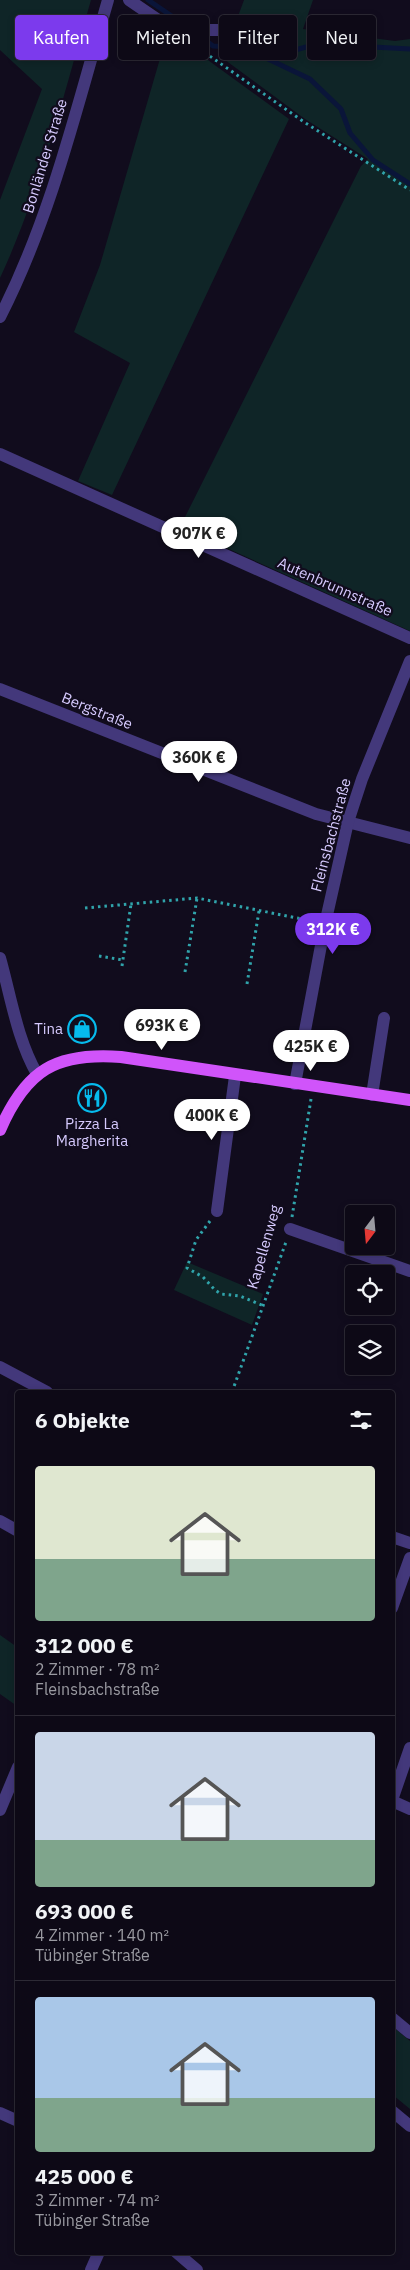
<!DOCTYPE html>
<html lang="de">
<head>
<meta charset="utf-8">
<style>
	body { margin:0; font-family:"IBM Plex Sans",sans-serif; background:#16121f; color:#f1f3f6; height:100vh; display:flex; flex-direction:column; font-size:19px; white-space:nowrap }
	* { box-sizing:border-box; margin:0 }
	p { font-size:16px; color:#9a9aa1 }
	.icon { flex:none; width:28px; height:28px; fill:none; stroke:currentColor; stroke-width:2; stroke-linecap:round; stroke-linejoin:round }
	.map { position:relative; flex:1; overflow:hidden }
	.drawer { position:absolute; left:15px; top:1390px; width:380px; height:865px; display:flex; flex-direction:column; background:#0d0916; border-radius:5px; box-shadow:0 2px 8px #0003,0 0 0 1px #2d2a35 }
	.drawer>* { flex:none }
	.guide { position:absolute; left:15px; top:15px; width:380px; height:45px; display:flex; gap:10px }
	.needle { width:32px; rotate:196deg }
	.tools { position:absolute; left:345px; top:1205px; display:grid; gap:10px }
	.tools a { display:grid; place-items:center; width:50px; height:50px; border-radius:5px; background:#0d0916; box-shadow:0 2px 8px #0003,0 0 0 1px #2d2a35; font-size:25px }
	.price { position:absolute; translate:-50% -42px; padding:0 11px; border-radius:18px; background:#fff; color:#222; font-size:16px; line-height:32px; filter:drop-shadow(0 1px 2px #0008) }
	.price::after { content:''; position:absolute; left:50%; top:30px; width:15px; height:11px; margin-left:-8px; background:inherit; clip-path:polygon(0 0,100% 0,50% 100%) }
	.price.active { background:#7c3aed; color:#fff }
	ul { padding:0; list-style:none }
	li { display:grid; align-content:center; gap:10px; height:265px; padding:0 20px }
	li+li { border-top:1px solid #2d2a35 }
	li span { display:grid; place-items:center; height:155px; border-radius:5px; color:#555 }
	li>.icon { margin-inline-start:auto }
	span .icon { width:90px; height:90px; fill:#fffc; stroke-width:1 }
	li b { font-size:21px }
	h2 { display:flex; justify-content:space-between; align-items:center; height:60px; padding:0 20px; font-size:21px }
	.tag { padding:0 18px; border-radius:5px; background:#0d0916; box-shadow:0 2px 8px #0003,0 0 0 1px #2d2a35; font-size:18px; line-height:45px }
	.tag.active { background:#7c3aed; color:#fff }
	.map>svg:first-child { display:block }
	.green { fill:#0f2527 }
	.lines { fill:none; stroke-linecap:round; stroke-linejoin:round }
	.stream { stroke:#0a1539; stroke-width:5 }
	.path { stroke:#30a4ab; stroke-width:3; stroke-dasharray:2.5 4; stroke-linecap:butt }
	.minor { stroke:#43387b; stroke-width:12 }
	.major { stroke:#d054fa; stroke-width:12 }
	.labels { text-anchor:middle; stroke-width:4.5; stroke-linejoin:round; paint-order:stroke }
	.street-label { font-size:15px; fill:#d6cafe; stroke:#110c1d }
	.poi-label { font-size:15px; fill:#d6cafe; stroke:#110c1d; text-anchor:end }
</style>
</head>
<body>
<div class="map">
<svg width="410" height="2270" viewBox="0 0 410 2270">
	<rect width="100%" height="100%" fill="#110c1d"/>
	<g class="green">
		<path d="M 0,0 L 91,0 C 64,93 41,190 0,278 L 0,200 L 42,89 L 0,50 Z"/>
		<path d="M 244,0 L 313,0 L 303,29 L 395,41 L 410,39 L 410,631 L 180,527 L 361,166 L 368,159 L 305,119 L 221,57 L 230,38 Z"/>
		<path d="M 168,31 L 289,119 L 112,495 L 78,481 L 130,363 L 74,332 L 100,265 Z"/>
		<path d="M 187,1262 L 263,1294 L 252,1325 L 174,1290 Z"/>
		<path d="M 0,1635 L 17,1647 L 17,1706 L 0,1694 Z"/>
		<path d="M 392,2026 L 410,2041 L 410,2109 L 393,2095 Z"/>
	</g>
	<g class="lines">
		<g class="stream">
			<path d="M 148,0 L 182,23"/>
			<path d="M 201,37 L 213,46 L 229,47 L 266,58 L 310,79 L 341,109 L 350,133 L 373,160 L 410,184"/>
			<path d="M 266,58 L 317,44 L 410,49"/>
		</g>
		<g class="path">
			<path d="M 194,45 L 304,122 L 410,190"/>
			<path d="M 85,908 L 197,898 L 312,921"/>
			<path d="M 99,956 L 123,960"/>
			<path d="M 122,966 L 131,904"/>
			<path d="M 185,972 L 197,898"/>
			<path d="M 247,984 L 259,911"/>
			<path d="M 292,1217 L 311,1099"/>
			<path d="M 210,1221 L 196,1240 L 187,1268 L 203,1277 L 215,1290 L 221,1294 L 240,1296 L 264,1306"/>
			<path d="M 232,1392 L 286,1242"/>
		</g>
		<g class="minor">
			<path d="M 129,0 L 173,30 L 223,30"/>
			<path d="M 0,317 C 51,217 77,107 108,0"/>
			<path d="M 0,454 L 410,638"/>
			<path d="M 0,689 L 316,814 L 410,838"/>
			<path d="M 0,958 C 11,997 17,1039 37,1074"/>
			<path d="M 295,1084 L 325,924 L 348,822 L 362,779 L 410,661"/>
			<path d="M 372,1095 L 384,1018"/>
			<path d="M 217,1211 L 235,1076"/>
			<path d="M 290,1229 L 410,1271"/>
			<path d="M 0,1367 L 47,1392"/>
			<path d="M 0,1521 L 18,1531"/>
			<path d="M 392,1537 L 410,1543"/>
			<path d="M 392,1608 L 410,1558"/>
			<path d="M 392,1800 L 410,1748"/>
			<path d="M 392,1801 L 410,1809"/>
			<path d="M 0,1810 L 18,1767"/>
			<path d="M 392,2018 L 410,2033"/>
			<path d="M 392,2111 L 410,2126"/>
			<path d="M 0,2113 L 18,2121"/>
			<path d="M 176,2252 L 197,2270"/>
			<path d="M 91,2270 L 99,2252"/>
		</g>
		<path class="major" d="M 0,1130 C 26,1070 56,1052 121,1057 L 410,1100"/>
	</g>
	<defs>
		<symbol id="shop-ring" viewBox="-11 -11 22 22"><circle r="9.5" fill="#110c1d" stroke="#06bbed" stroke-width="1.5"/><path d="M-5-2.5h2.3a2.7 3.5 0 0 1 5.4 0H5L5.5 6h-11ZM-1.5-2.5h3a1.5 2.3 0 0 0-3 0Z" fill="#06bbed"/></symbol>
		<symbol id="restaurant-ring" viewBox="-11 -11 22 22"><circle r="9.5" fill="#110c1d" stroke="#06bbed" stroke-width="1.5"/><path d="M-5-6h1v4h1v-4h1v4h1v-4h1v5L-1.5 .5V6h-2V.5L-5-1ZM5-6V6H3V1.5H1.5Q1.5-4 5-6Z" fill="#06bbed"/></symbol>
	</defs>
	<g fill-rule="evenodd">
		<use href="#shop-ring" x="66" y="1013" width="32" height="32"/>
		<use href="#restaurant-ring" x="76" y="1082" width="32" height="32"/>
	</g>
	<g class="labels">
		<g class="street-label">
			<text transform="translate(45 156) rotate(-73)" y="5">Bonländer Straße</text>
			<text transform="translate(335 587) rotate(24)" y="5">Autenbrunnstraße</text>
			<text transform="translate(97 711) rotate(22)" y="5">Bergstraße</text>
			<text transform="translate(331 835) rotate(-75)" y="5">Fleinsbachstraße</text>
			<text transform="translate(264 1247) rotate(-74)" y="5">Kapellenweg</text>
		</g>
		<g class="poi-label">
			<text x="63" y="1034">Tina</text>
			<text x="92" y="1129" text-anchor="middle">Pizza La<tspan x="92" dy="17">Margherita</tspan></text>
		</g>
	</g>
</svg>
<div class="tools">
<a><svg class="needle" viewBox="-14 -14 28 28"><path d="M0-13l5 13h-10z" fill="#e53935"/><path d="M0 13l5-13h-10z" fill="#9a9aa1"/></svg></a>
<a><svg class="icon" aria-label="locate" viewBox="0 0 24 24"><circle cx="12" cy="12" r="6"/><path d="M12 2v4M12 18v4M2 12h4M18 12h4"/></svg></a>
<a><svg class="icon" aria-label="layers" viewBox="0 0 24 24"><path d="M12 4l9 5-9 5-9-5zM3 14l9 5 9-5"/></svg></a>
</div>
<b class="price" style="left:199px;top:559px">907K €</b>
<b class="price" style="left:199px;top:783px">360K €</b>
<b class="price active" style="left:333px;top:955px">312K €</b>
<b class="price" style="left:162px;top:1051px">693K €</b>
<b class="price" style="left:311px;top:1072px">425K €</b>
<b class="price" style="left:212px;top:1141px">400K €</b>
<div class="guide">
<a class="tag active">Kaufen</a>
<a class="tag">Mieten</a>
<a class="tag">Filter</a>
<a class="tag">Neu</a>
</div>
<section class="drawer">
<h2>6 Objekte<svg class="icon" aria-label="filters" viewBox="0 0 24 24"><path d="M4 7h16M4 17h16"/><circle cx="9" cy="7" r="2"/><circle cx="15" cy="17" r="2"/></svg></h2>
<ul>
<li><span style="background:linear-gradient(#dfe7d0 60%,#7fa58c 0)"><svg class="icon" aria-label="home" viewBox="0 0 24 24"><path d="M3 11l9-7 9 7M6 9v11h12V9"/></svg></span><div><b>312 000 €</b><p>2 Zimmer · 78 m²</p><p>Fleinsbachstraße</p></div></li>
<li><span style="background:linear-gradient(#c9d6e8 70%,#7fa58c 0)"><svg class="icon" aria-label="home" viewBox="0 0 24 24"><path d="M3 11l9-7 9 7M6 9v11h12V9"/></svg></span><div><b>693 000 €</b><p>4 Zimmer · 140 m²</p><p>Tübinger Straße</p></div></li>
<li><span style="background:linear-gradient(#a9c7e8 65%,#7fa58c 0)"><svg class="icon" aria-label="home" viewBox="0 0 24 24"><path d="M3 11l9-7 9 7M6 9v11h12V9"/></svg></span><div><b>425 000 €</b><p>3 Zimmer · 74 m²</p><p>Tübinger Straße</p></div></li>
</ul>
</section>
</div>
</body>
</html>
